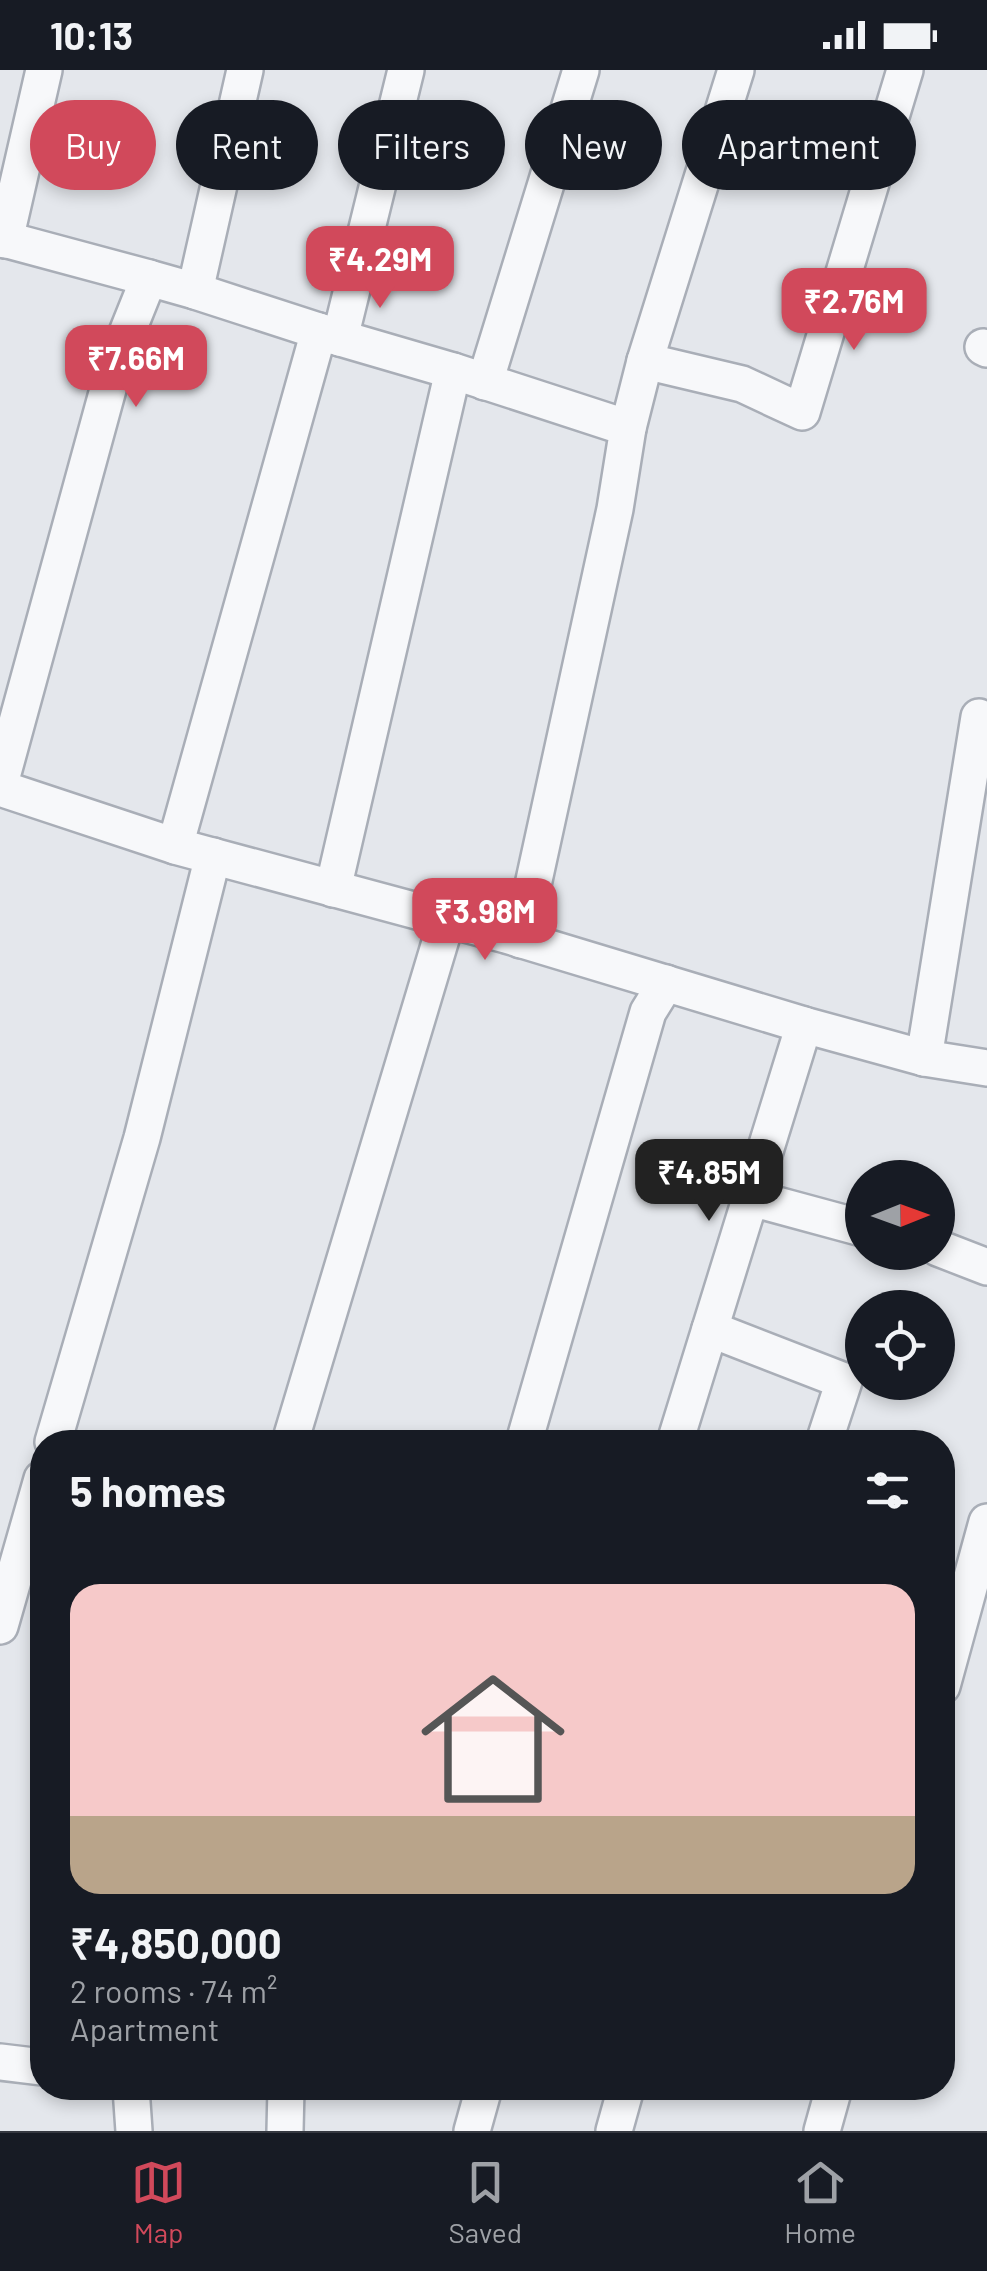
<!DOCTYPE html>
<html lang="en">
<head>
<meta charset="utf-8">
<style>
	body { margin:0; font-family:Barlow,sans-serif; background:#242831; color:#f1f3f6; height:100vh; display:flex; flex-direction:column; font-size:38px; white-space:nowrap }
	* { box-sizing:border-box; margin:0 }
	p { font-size:32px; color:#9ea1a6 }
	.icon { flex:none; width:55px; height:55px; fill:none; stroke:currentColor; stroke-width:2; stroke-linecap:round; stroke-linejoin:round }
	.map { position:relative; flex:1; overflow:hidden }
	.sheet { position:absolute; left:30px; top:1360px; width:925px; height:670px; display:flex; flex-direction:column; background:#171b24; border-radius:40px; box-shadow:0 5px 15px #0003 }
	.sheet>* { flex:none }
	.hud { position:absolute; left:30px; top:30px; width:928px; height:90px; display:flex; gap:20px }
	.needle { width:65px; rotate:89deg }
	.fabs { position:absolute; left:845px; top:1090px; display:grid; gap:20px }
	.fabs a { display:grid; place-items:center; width:110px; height:110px; border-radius:50%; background:#171b24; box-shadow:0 5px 15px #0003; font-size:50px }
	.price { position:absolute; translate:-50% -85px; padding:0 22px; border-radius:20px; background:#d1495b; color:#fff; font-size:32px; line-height:65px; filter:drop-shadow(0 2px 5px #0008) }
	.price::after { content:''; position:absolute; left:50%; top:60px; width:30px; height:22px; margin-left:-15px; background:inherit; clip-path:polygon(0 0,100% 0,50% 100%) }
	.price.current { background:#222; color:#fff }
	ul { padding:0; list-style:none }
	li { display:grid; align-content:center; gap:20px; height:530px; padding:0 40px }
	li+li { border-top:2px solid #363941 }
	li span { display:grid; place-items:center; height:310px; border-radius:30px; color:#555 }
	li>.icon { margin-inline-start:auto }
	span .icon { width:180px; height:180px; fill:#fffc; stroke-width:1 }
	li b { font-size:42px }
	h2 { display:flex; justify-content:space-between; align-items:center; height:120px; padding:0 40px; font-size:42px }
	.tag { padding:0 35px; border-radius:45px; background:#171b24; box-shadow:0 5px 15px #0003; font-size:35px; line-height:90px }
	.tag.current { background:#d1495b; color:#fff }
	.status { display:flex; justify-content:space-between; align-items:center; height:70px; padding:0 50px; background:#171b24; direction:ltr }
	.status svg { height:28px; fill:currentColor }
	.menu { display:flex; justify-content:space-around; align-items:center; height:140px; border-top:2px solid #363941; background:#171b24; font-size:28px; color:#9ea1a6 }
	.menu a { display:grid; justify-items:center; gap:5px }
	.menu .current { color:#d1495b }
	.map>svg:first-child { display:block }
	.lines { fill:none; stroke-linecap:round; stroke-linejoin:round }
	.street-casing { stroke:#a9aeb7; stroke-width:40 }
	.street { stroke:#f7f8fa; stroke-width:35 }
</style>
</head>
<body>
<div class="status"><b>10:13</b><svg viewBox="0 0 49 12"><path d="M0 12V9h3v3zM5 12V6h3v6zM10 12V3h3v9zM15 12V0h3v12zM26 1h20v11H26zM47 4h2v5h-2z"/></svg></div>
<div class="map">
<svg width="987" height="2061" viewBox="0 0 987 2061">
	<rect width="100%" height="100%" fill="#e4e7ec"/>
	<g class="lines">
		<defs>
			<g id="street">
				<path d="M 0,168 L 149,208"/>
				<path d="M 5,170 L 44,0"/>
				<path d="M 195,221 L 340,268 L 406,0"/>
				<path d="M 340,268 L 453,301"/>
				<path d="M 983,277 L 987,279"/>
				<path d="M 645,291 L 742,314 L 802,342 L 905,0"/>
				<path d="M 485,312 L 581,0"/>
				<path d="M 628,358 L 645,291 L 736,0"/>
				<path d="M 0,714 L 116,290 L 149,208 L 195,221 L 245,0"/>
				<path d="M 0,718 L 175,776 L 506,865 L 804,955 L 924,988 L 987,998"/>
				<path d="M 175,776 L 319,261"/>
				<path d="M 333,819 L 453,301 L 628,358 L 615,439 L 521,870"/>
				<path d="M 924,988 L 979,647"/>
				<path d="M 751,1128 L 862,1158"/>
				<path d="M 938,1178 L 987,1197"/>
				<path d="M 710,1259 L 844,1311 L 824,1372"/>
				<path d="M 53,1372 L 142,1068 L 213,786"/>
				<path d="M 290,1372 L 447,849"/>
				<path d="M 524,1372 L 648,942 L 666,913"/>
				<path d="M 675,1372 L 804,955"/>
				<path d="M 0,1556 L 42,1409"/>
				<path d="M 942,1616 L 987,1452"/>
				<path d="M 0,1992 L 42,1997"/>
				<path d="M 131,2018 L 134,2061"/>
				<path d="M 285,2061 L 286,2018"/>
				<path d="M 472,2061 L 484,2018"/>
				<path d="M 614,2061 L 626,2018"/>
				<path d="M 822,2061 L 834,2018"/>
			</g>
		</defs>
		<use href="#street" class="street-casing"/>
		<use href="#street" class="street"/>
	</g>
</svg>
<div class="fabs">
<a><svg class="needle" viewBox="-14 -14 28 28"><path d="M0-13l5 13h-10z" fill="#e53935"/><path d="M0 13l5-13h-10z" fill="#9ea1a6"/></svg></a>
<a><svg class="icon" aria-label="locate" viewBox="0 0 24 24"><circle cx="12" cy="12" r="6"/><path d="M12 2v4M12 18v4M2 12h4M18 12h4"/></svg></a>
</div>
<b class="price" style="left:380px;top:241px">₹4.29M</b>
<b class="price" style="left:854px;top:283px">₹2.76M</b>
<b class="price" style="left:136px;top:340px">₹7.66M</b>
<b class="price" style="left:485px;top:893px">₹3.98M</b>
<b class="price current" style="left:709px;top:1154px">₹4.85M</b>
<div class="hud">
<a class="tag current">Buy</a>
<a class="tag">Rent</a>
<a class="tag">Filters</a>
<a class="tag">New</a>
<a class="tag">Apartment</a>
</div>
<section class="sheet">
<h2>5 homes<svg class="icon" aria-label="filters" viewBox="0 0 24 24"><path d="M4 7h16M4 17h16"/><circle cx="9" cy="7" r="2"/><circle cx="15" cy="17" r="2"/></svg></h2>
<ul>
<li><span style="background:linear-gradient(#f6c9c9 75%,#b9a48a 0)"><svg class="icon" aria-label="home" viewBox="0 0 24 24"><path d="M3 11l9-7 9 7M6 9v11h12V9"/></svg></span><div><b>₹4,850,000</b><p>2 rooms · 74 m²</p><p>Apartment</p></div></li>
</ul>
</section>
</div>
<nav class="menu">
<a class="current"><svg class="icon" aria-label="map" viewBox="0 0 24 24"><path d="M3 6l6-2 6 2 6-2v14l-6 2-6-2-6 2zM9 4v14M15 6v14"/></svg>Map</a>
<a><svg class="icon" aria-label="saved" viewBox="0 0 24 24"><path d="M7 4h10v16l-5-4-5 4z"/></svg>Saved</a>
<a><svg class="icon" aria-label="home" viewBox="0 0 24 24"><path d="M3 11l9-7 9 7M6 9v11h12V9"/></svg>Home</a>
</nav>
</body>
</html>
